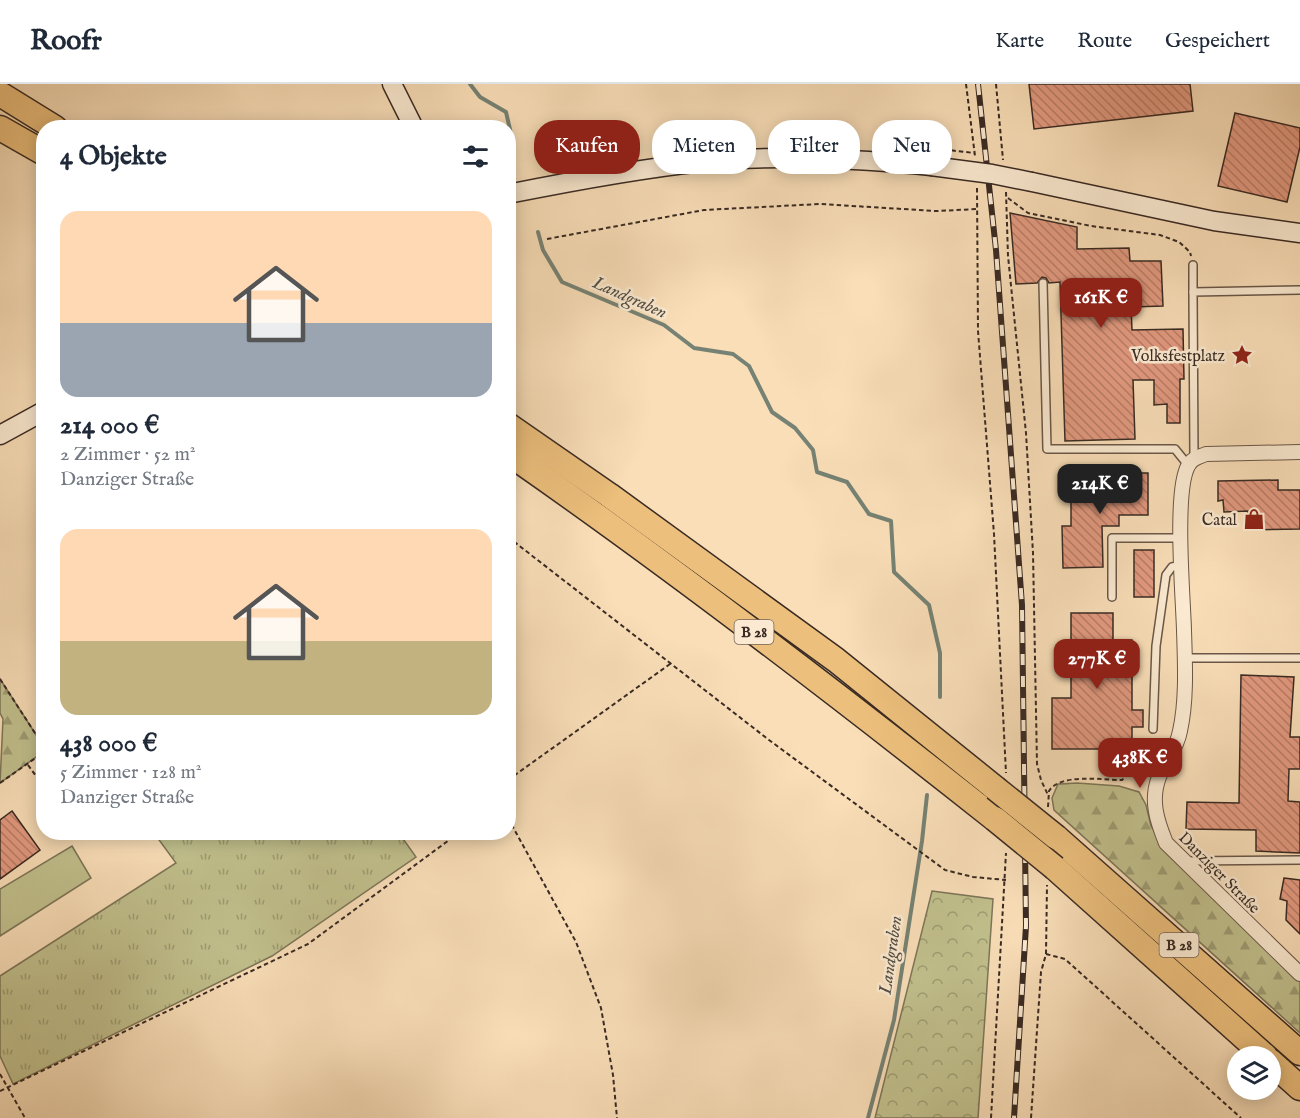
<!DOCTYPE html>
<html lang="de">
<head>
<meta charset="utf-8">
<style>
	body { margin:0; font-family:"IM FELL English",serif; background:#f2f2f3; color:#1f2937; height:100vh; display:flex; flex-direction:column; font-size:22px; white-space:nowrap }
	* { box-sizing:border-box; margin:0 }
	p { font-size:20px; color:#747a83 }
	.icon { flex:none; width:33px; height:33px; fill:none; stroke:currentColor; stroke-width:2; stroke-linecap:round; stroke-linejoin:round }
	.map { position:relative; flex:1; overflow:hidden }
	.side { position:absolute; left:36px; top:36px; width:480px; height:720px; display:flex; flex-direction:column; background:#fff; border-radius:24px; box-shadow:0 3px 15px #0003 }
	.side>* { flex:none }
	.hud { position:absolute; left:534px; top:36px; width:570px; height:54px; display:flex; gap:12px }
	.controls { position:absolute; left:1227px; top:962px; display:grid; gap:12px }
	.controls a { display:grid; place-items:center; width:54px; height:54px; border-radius:50%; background:#fff; box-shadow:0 3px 15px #0003; font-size:30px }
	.price { position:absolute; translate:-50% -51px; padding:0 14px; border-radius:12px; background:#8f2418; color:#fff; font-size:20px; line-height:39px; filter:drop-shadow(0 2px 3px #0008) }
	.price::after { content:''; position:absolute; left:50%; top:36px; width:18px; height:14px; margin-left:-9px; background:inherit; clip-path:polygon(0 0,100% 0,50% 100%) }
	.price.current { background:#222; color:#fff }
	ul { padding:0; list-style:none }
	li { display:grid; align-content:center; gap:12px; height:318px; padding:0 24px }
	li span { display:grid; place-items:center; height:186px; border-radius:18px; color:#555 }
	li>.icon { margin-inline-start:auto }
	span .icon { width:108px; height:108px; fill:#fffc; stroke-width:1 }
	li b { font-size:26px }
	h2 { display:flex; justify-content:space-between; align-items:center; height:72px; padding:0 24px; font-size:26px }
	.pill { padding:0 21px; border-radius:24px; background:#fff; box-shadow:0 3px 15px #0003; font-size:21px; line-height:54px }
	.pill.current { background:#8f2418; color:#fff }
	header { display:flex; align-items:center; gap:36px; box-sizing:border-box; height:84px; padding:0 30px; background:#fff; border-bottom:2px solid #e0e1e3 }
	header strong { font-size:28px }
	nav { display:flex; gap:33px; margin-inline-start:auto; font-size:21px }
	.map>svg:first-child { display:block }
	.grass { fill:url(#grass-tufts); stroke:#7d7558; stroke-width:1.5 }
	.forest { fill:url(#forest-firs); stroke:#7d7558; stroke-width:1.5 }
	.park { fill:url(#park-crowns); stroke:#7d7558; stroke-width:1.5 }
	.pitch { fill:#c1c08d; stroke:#7d7558; stroke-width:1.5 }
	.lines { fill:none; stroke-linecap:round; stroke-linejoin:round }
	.stream { stroke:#768274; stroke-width:4 }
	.building { fill:url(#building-back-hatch); stroke:#392a23; stroke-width:1.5 }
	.lane-casing { stroke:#695748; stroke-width:10 }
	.street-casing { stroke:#695748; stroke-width:16 }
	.secondary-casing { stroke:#392a23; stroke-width:21 }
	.highway-casing { stroke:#392a23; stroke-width:27 }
	.path { stroke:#392a23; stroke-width:2; stroke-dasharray:4.5 3; stroke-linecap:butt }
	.lane { stroke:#fbead1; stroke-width:7 }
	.street { stroke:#fbead1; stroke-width:14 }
	.secondary { stroke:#fbead1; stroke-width:18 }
	.highway { stroke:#ecbf7c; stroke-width:24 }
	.rail-casing { stroke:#392a23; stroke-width:6 }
	.rail { stroke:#fbead1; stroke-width:4; stroke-dasharray:11; stroke-linecap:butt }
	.secondary-bridge-casing { stroke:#392a23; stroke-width:21; stroke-linecap:butt }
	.highway-bridge-casing { stroke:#392a23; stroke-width:27; stroke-linecap:butt }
	.secondary-bridge { stroke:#fbead1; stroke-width:18 }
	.highway-bridge { stroke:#ecbf7c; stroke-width:24 }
	.labels { text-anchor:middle; stroke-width:5; stroke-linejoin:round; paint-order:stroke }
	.shield { fill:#fbead1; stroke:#736457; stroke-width:1.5 }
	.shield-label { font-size:15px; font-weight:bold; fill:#392a23 }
	.poi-label { font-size:16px; fill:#392a23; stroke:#fbead1; text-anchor:end }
	.street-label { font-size:16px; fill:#392a23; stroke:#fbead1 }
	.water-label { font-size:18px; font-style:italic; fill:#524e45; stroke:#fbead1 }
</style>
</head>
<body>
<header>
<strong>Roofr</strong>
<nav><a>Karte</a><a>Route</a><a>Gespeichert</a></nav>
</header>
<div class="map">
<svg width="1300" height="1034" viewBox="0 0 1300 1034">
	<defs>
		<pattern id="grass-tufts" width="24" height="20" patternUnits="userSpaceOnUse" patternTransform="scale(1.5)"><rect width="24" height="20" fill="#c1c08d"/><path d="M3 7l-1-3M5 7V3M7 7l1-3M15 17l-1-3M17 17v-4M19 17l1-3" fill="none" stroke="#9e9c73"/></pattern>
		<pattern id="forest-firs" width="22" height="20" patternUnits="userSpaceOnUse" patternTransform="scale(1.5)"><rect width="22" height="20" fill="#c1c08d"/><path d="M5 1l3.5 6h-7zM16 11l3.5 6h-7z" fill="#9e9c73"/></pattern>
		<pattern id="park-crowns" width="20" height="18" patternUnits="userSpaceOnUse" patternTransform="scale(1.5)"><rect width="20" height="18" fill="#c1c08d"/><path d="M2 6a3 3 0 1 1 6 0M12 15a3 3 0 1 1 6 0" fill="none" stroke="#9e9c73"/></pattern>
		<pattern id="building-back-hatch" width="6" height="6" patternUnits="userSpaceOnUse" patternTransform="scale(1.5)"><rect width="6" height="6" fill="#e2997f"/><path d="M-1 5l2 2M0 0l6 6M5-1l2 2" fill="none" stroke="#b87d68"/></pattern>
	</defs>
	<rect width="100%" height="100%" fill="#f9deb8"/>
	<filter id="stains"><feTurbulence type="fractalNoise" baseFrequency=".00333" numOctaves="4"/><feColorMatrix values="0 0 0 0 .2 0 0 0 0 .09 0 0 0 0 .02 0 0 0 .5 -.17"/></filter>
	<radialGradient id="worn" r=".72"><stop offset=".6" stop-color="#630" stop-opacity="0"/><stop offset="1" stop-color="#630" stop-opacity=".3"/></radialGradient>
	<path class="grass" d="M 154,749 L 399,749 L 416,773 L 272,872 L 13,1000 L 0,972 L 0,892 L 176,779 Z"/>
	<g class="forest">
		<path d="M 0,595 L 44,663 L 43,668 L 0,699 L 3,635 L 0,629 Z"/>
		<path d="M 1077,699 L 1119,702 L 1139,708 L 1146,721 L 1151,742 L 1164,762 L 1300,894 L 1300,949 L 1054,726 L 1052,714 L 1058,700 Z"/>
	</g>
	<path class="park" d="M 932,807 L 993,815 L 978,1034 L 875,1034 Z"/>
	<path class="pitch" d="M 72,762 L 91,794 L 0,852 L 0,805 Z"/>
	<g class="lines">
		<g class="stream">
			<path d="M 470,0 L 480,13 L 506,28 L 514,63"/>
			<path d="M 538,148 L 543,166 L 562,198 L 664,241 L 694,264 L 733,270 L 749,282 L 772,328 L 795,344 L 813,366 L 817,388 L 847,398 L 869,430 L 891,437 L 894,488 L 929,521 L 940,569 L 940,613"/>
			<path d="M 42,642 L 44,641"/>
			<path d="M 868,1034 L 894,936 L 922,757 L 927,711"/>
		</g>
	</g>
	<g class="building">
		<path d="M 1029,0 L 1190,0 L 1193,27 L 1034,45 Z"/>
		<path d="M 1235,29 L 1300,44 L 1300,63 L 1287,118 L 1218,102 Z"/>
		<path d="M 1010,129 L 1077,143 L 1077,165 L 1129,164 L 1130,177 L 1161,177 L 1163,222 L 1131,223 L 1132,246 L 1183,245 L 1184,295 L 1180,295 L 1180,339 L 1167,339 L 1167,320 L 1154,321 L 1154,296 L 1133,296 L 1135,355 L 1065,357 L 1060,198 L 1049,199 L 1046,194 L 1042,193 L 1037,199 L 1016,200 Z"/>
		<path d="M 1130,389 L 1148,389 L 1148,431 L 1119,431 L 1119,442 L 1102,442 L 1103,483 L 1063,484 L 1062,442 L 1071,442 L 1071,394 L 1130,395 Z"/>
		<path d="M 1278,396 L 1278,406 L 1300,406 L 1300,445 L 1248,446 L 1248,427 L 1224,428 L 1223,416 L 1218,417 L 1218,397 Z"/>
		<rect x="1134" y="466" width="20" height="47"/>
		<path d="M 1071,529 L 1113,529 L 1113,556 L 1132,556 L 1132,626 L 1143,626 L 1143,643 L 1132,643 L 1132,665 L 1052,665 L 1052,614 L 1071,614 Z"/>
		<path d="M 1241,591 L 1294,593 L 1290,653 L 1300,653 L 1300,685 L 1289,685 L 1288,717 L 1300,718 L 1300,769 L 1256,767 L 1256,746 L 1186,745 L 1187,718 L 1239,719 Z"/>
		<path d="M 12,727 L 40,766 L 0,795 L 0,736 Z"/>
		<path d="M 1284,794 L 1300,796 L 1300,850 L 1286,836 L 1287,817 L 1280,815 Z"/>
	</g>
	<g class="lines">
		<defs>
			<g id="lane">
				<path d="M 1193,181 L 1193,208"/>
				<path d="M 1043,199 L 1047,365 L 1175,365 L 1188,381"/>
				<path d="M 1194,374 L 1193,208 L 1300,206"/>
				<path d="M 1112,513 L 1112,454 L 1182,454"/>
				<path d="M 1185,574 L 1299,574"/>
				<path d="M 1153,645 L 1156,562 L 1166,491 L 1172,483 L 1182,481"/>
				<path d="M 1185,777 L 1300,776"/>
			</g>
			<path id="street" d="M 1300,368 L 1206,370 C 1199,373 1192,374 1188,382 C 1174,408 1183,512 1184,546 C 1185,579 1187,615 1180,647 C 1177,665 1165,677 1159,693 C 1150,716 1157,737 1166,759 L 1300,890"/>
			<g id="secondary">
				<path d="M 392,0 L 414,44"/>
				<path d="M 1032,98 L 1214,137 L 1300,149"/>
				<path d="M 508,110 C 573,97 637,85 702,78 C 778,70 855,75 931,82"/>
				<path d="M 0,351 L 44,327"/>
			</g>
			<g id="highway">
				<path d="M 0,10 L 55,44"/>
				<path d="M 0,44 L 44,69"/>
				<path d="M 508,341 L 609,411 L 836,576 L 995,704"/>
				<path d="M 508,369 C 675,485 836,609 995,735"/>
				<path d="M 1056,753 L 1300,969"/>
				<path d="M 1055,784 L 1265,972"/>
				<path d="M 1270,977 L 1300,1004"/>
			</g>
		</defs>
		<use href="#lane" class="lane-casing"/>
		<use href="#street" class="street-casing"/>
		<use href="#secondary" class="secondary-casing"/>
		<use href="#highway" class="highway-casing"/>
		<g class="path">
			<path d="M 966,0 L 975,72"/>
			<path d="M 996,0 L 1003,76"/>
			<path d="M 931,66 L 931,64 L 974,69"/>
			<path d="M 977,104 L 978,247 L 994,450 L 1006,689"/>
			<path d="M 1006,108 L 1008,172 L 1026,349 L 1033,469 L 1037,680 L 1041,696 L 1048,711"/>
			<path d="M 1008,114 L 1028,129 L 1091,142 L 1160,151 L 1179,158 L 1190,168 L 1191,172"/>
			<path d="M 547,155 L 704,126 L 820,120 L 936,127 L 978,125"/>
			<path d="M 508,453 L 769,656 L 945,786 L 973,793 L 1006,796"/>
			<path d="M 0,595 L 44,663"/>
			<path d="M 28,681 L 44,703"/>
			<path d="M 508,696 L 670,580"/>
			<path d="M 0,699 L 44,668"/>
			<path d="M 1048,723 L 1049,707 C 1060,689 1102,696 1122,696 L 1162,656"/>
			<path d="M 508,734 L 576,858 L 601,924 L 613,991 L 617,1034"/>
			<path d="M 1046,870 L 1065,875 L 1241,1034"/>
			<path d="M 0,990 L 25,1034"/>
			<path d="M 0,1007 L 308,860 L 460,748"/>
			<path d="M 991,1034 L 1006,769"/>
			<path d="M 1031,1034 L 1041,888 L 1046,870 L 1047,801"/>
		</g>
		<use href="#lane" class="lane"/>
		<use href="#street" class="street"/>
		<use href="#secondary" class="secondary"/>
		<use href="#highway" class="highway"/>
		<defs>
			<path id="rail" d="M 978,0 L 996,166 L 1022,521 L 1026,842 L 1014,1034"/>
		</defs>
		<use href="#rail" class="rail-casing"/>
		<use href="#rail" class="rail"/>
		<defs>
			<path id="secondary-bridge" d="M 931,82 L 992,90 L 1032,98"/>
			<g id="highway-bridge">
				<path d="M 995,704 L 1056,753"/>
				<path d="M 995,735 L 1055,784"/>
			</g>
		</defs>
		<use href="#secondary-bridge" class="secondary-bridge-casing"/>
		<use href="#highway-bridge" class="highway-bridge-casing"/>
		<use href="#secondary-bridge" class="secondary-bridge"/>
		<use href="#highway-bridge" class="highway-bridge"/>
	</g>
	<defs>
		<symbol id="sight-bare" viewBox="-9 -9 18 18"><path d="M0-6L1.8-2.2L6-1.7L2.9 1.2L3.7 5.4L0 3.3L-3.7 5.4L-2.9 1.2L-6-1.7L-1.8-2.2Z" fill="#8f2418" stroke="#fbead1" stroke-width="2.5" paint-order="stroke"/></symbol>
		<symbol id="shop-bare" viewBox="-9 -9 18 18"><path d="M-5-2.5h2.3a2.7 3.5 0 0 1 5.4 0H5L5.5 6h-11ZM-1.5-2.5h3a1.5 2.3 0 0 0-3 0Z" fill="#8f2418" stroke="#fbead1" stroke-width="2.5" paint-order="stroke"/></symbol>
	</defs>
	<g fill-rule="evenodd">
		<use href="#sight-bare" x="1227" y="256" width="30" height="30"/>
		<use href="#shop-bare" x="1239" y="420" width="30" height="30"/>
	</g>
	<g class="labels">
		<g class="shield">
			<rect x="734.5" y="536" width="39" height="24" rx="4.5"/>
			<rect x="1159.5" y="849" width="39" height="24" rx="4.5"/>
		</g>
		<g class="shield-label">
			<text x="754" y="553">B 28</text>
			<text x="1179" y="866">B 28</text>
		</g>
		<g class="poi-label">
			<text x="1225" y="277">Volksfestplatz</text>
			<text x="1237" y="441">Catal</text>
		</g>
		<g class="street-label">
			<text transform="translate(1220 788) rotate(45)" y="6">Danziger Straße</text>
		</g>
		<g class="water-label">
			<text transform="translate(630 213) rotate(24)" y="6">Landgraben</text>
			<text transform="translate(890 871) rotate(-82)" y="6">Landgraben</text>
		</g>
	</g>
	<rect width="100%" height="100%" filter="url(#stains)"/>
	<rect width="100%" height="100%" fill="url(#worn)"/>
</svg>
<div class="controls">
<a><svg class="icon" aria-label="layers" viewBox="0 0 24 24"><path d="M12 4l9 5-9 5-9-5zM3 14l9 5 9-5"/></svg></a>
</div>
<b class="price" style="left:1101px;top:245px">161K €</b>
<b class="price current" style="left:1100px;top:431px">214K €</b>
<b class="price" style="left:1097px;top:606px">277K €</b>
<b class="price" style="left:1140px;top:705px">438K €</b>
<div class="hud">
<a class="pill current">Kaufen</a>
<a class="pill">Mieten</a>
<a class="pill">Filter</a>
<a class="pill">Neu</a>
</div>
<section class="side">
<h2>4 Objekte<svg class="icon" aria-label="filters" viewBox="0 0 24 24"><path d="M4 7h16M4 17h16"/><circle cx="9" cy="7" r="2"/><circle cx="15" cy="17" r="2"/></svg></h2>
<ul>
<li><span style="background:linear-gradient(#ffd9b3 60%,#9aa5b1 0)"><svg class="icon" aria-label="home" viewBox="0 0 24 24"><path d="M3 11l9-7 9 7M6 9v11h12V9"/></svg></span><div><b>214 000 €</b><p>2 Zimmer · 52 m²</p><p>Danziger Straße</p></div></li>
<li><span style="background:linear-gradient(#ffd9b3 60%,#c2b280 0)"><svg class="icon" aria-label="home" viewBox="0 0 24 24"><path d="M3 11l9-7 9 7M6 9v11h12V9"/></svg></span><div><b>438 000 €</b><p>5 Zimmer · 128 m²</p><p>Danziger Straße</p></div></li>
</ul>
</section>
</div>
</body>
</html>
